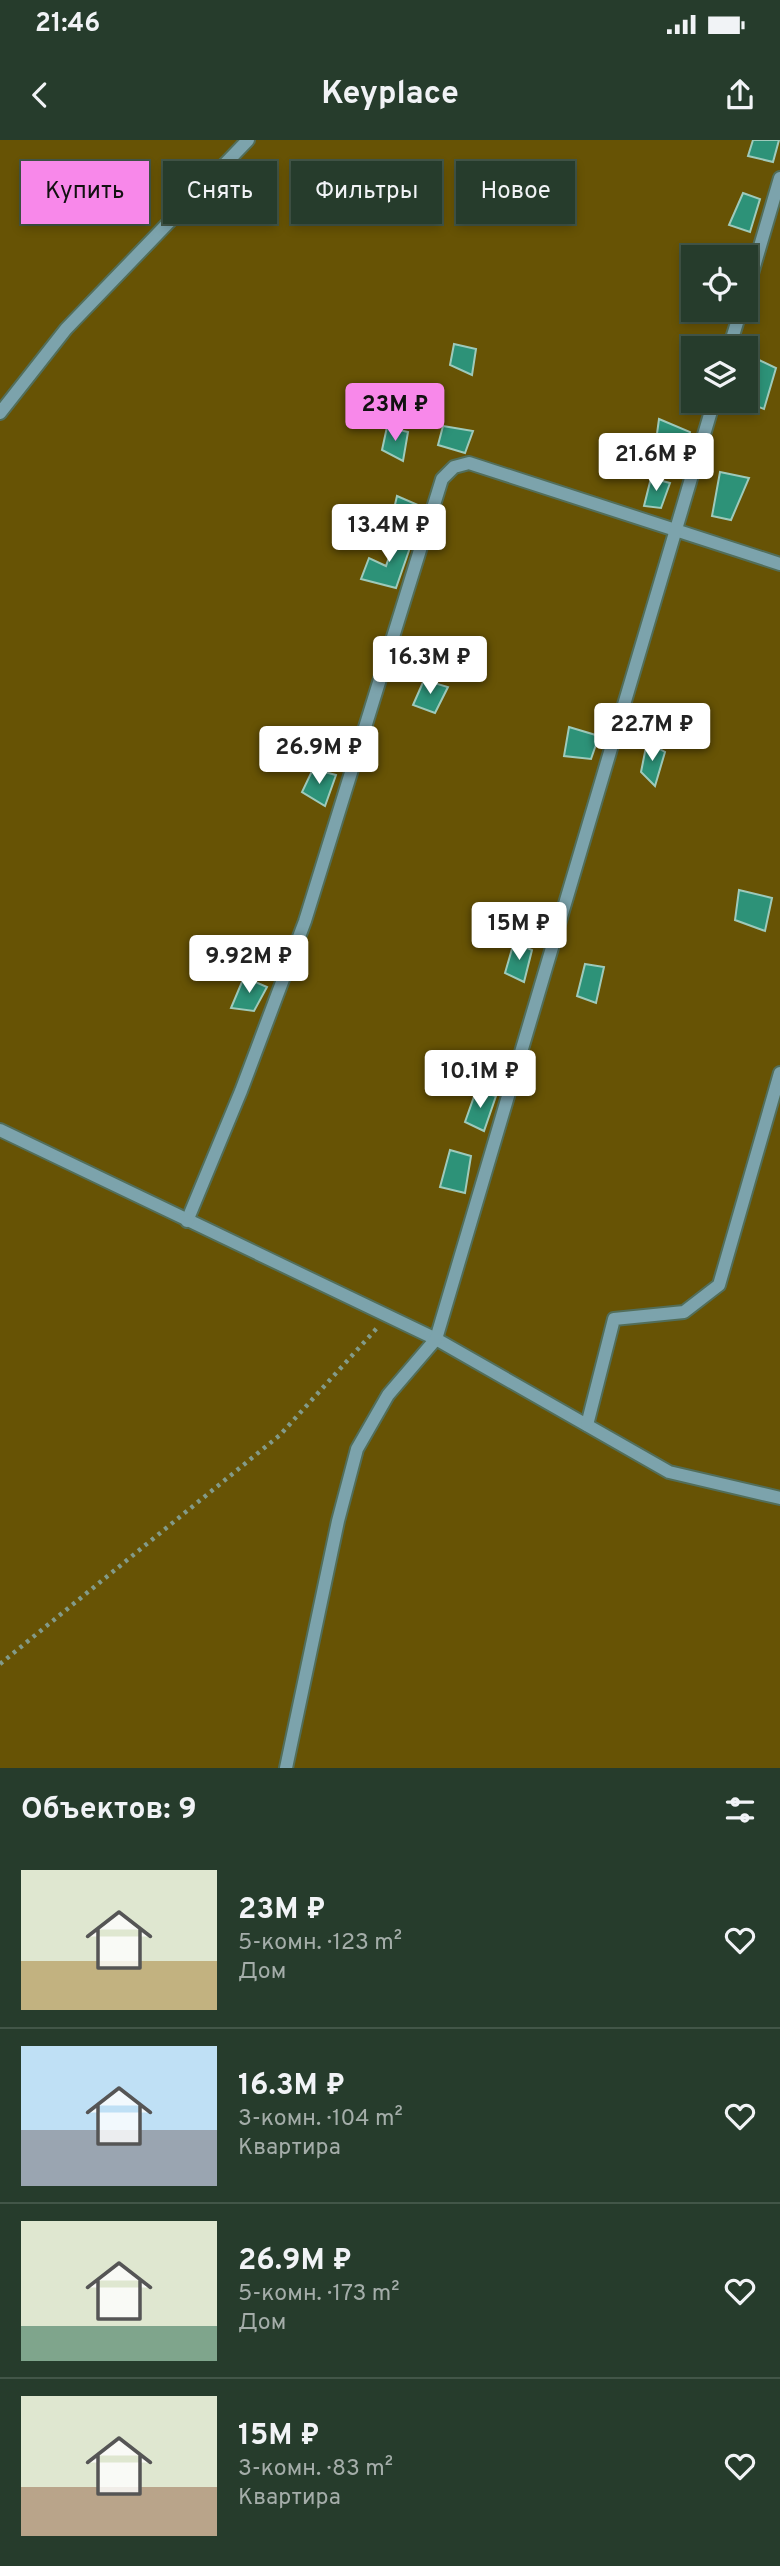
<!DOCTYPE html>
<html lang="ru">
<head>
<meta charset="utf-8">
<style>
	body { margin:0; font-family:Overpass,sans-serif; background:#324738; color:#f1f3f6; height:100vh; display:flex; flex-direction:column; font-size:26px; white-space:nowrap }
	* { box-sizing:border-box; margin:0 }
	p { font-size:23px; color:#a4ada9 }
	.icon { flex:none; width:38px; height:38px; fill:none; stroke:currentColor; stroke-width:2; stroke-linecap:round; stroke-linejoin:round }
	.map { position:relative; height:1628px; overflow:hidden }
	.drawer { display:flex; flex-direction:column; background:#263c2c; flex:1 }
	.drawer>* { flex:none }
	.hud { position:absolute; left:21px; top:21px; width:738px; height:63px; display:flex; gap:14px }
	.tools { position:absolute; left:681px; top:105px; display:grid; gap:14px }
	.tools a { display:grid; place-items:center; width:77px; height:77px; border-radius:0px; background:#263c2c; box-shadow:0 4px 10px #0003,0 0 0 2px #425648; font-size:35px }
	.price { position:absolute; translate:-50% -60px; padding:0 16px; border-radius:7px; background:#fff; color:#222; font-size:23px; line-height:46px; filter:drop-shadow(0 2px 4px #0008) }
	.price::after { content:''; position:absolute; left:50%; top:42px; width:21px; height:16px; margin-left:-10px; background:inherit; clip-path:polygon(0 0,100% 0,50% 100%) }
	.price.on { background:#f888ea; color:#111 }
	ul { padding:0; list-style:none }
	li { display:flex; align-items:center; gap:21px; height:175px; padding:0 21px }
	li+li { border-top:2px solid #425648 }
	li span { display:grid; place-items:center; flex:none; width:196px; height:140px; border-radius:0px; color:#555 }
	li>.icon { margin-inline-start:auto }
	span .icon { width:84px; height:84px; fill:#fffc; stroke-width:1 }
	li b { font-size:30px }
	h2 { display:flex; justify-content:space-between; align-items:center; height:84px; padding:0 21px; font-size:30px }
	.chip { padding:0 24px; border-radius:0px; background:#263c2c; box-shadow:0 4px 10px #0003,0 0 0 2px #425648; font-size:24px; line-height:63px }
	.chip.on { background:#f888ea; color:#111 }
	.status { display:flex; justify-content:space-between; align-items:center; height:49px; padding:0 35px; background:#263c2c; direction:ltr }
	.status svg { height:19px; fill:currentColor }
	header { display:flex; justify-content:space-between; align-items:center; height:91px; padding:0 21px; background:#263c2c; font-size:32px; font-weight:700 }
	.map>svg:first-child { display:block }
	.green { fill:#675305; fill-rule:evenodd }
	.building { fill:#2d9278; stroke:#9ecabb; stroke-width:2 }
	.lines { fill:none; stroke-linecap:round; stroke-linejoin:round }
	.minor-casing { stroke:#526e5a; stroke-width:16 }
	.path { stroke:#839b89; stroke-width:4.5; stroke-dasharray:3.5 5; stroke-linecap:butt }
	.minor { stroke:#7ca3ac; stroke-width:12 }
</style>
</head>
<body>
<div class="status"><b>21:46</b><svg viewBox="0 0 49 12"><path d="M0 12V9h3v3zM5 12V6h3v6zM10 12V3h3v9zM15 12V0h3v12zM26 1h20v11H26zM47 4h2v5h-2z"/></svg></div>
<header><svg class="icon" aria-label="back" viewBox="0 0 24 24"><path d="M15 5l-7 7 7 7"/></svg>Keyplace<svg class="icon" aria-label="share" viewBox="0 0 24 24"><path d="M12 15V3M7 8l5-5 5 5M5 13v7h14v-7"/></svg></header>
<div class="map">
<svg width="780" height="1628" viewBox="0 0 780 1628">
	<rect width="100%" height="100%" fill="#32503a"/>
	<path class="green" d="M 0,0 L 780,0 L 780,1628 L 0,1628 ZM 693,117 L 746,117 L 746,170 L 693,170 ZM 693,208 L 746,208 L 746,261 L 693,261 Z"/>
	<g class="building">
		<path d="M 753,0 L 779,0 L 773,22 L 748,16 Z"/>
		<path d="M 743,53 L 760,59 L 750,92 L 729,85 Z"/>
		<path d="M 454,204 L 476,209 L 472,235 L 450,225 Z"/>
		<path d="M 757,219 L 776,228 L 764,269 L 746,262 Z"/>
		<path d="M 659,279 L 690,292 L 686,311 L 656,301 Z"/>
		<path d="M 443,286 L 473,291 L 465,313 L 438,305 Z"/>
		<path d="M 387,287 L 408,292 L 403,321 L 382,310 Z"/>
		<path d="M 720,332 L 749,338 L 731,380 L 712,376 Z"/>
		<path d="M 651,338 L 670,343 L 661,368 L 644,366 Z"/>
		<path d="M 397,356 L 418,365 L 411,389 L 390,386 Z"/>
		<path d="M 397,394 L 413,399 L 396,448 L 361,439 L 369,418 L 386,426 Z"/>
		<path d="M 424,540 L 448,547 L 435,573 L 413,565 Z"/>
		<path d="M 569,587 L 599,596 L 591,619 L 564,616 Z"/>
		<path d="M 647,602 L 665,612 L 655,646 L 641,632 Z"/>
		<path d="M 313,629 L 336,635 L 325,666 L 302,652 Z"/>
		<path d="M 739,750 L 772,758 L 765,791 L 735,780 Z"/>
		<path d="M 514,802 L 532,810 L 524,842 L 505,833 Z"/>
		<path d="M 585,824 L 604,827 L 596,863 L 577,856 Z"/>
		<path d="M 244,837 L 267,847 L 254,871 L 231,868 Z"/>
		<path d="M 476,951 L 496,956 L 484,991 L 465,982 Z"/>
		<path d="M 450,1010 L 471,1016 L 465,1053 L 440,1047 Z"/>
	</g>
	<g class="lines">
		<defs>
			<g id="minor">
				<path d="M 746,154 L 780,38"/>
				<path d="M 729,208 L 741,170"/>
				<path d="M 0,273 L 66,189 L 248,0"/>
				<path d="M 0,990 L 436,1199 L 669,1332 L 780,1358"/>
				<path d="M 187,1081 L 241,951 L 305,781 L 442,339 L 454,327 L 469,323 L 780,424"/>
				<path d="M 587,1285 L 614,1179 L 684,1172 L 719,1145 L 780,933"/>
				<path d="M 286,1628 L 338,1381 L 357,1309 L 388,1255 L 436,1199 L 714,261"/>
			</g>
		</defs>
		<use href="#minor" class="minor-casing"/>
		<path class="path" d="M 0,1524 L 280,1295 L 377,1188"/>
		<use href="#minor" class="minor"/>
	</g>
</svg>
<div class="tools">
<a><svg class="icon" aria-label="locate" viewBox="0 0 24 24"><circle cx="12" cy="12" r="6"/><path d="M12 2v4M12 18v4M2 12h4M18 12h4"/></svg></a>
<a><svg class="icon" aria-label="layers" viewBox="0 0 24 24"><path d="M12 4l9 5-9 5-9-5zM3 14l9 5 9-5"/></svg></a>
</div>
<b class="price on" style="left:395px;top:303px">23M ₽</b>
<b class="price" style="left:656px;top:353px">21.6M ₽</b>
<b class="price" style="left:389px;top:424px">13.4M ₽</b>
<b class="price" style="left:430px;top:556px">16.3M ₽</b>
<b class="price" style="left:652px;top:623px">22.7M ₽</b>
<b class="price" style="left:319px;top:646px">26.9M ₽</b>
<b class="price" style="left:519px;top:822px">15M ₽</b>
<b class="price" style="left:249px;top:855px">9.92M ₽</b>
<b class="price" style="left:480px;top:970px">10.1M ₽</b>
<div class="hud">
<a class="chip on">Купить</a>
<a class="chip">Снять</a>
<a class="chip">Фильтры</a>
<a class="chip">Новое</a>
</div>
</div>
<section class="drawer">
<h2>Объектов: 9<svg class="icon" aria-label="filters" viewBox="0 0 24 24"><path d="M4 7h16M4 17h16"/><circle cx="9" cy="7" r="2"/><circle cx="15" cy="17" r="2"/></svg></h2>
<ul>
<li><span style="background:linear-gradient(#dfe7d0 65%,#c2b280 0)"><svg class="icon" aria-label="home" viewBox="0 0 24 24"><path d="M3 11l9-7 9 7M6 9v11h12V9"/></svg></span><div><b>23M ₽</b><p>5-комн. · 123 m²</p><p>Дом</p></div><svg class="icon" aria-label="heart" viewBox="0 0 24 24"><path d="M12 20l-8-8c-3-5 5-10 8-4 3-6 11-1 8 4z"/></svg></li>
<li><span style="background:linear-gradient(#bfe0f5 60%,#9aa5b1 0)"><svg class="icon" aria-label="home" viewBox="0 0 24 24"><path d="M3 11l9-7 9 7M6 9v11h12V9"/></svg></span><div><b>16.3M ₽</b><p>3-комн. · 104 m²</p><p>Квартира</p></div><svg class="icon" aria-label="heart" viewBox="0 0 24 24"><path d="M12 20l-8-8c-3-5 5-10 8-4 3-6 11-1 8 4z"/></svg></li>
<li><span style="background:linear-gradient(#dfe7d0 75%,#7fa58c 0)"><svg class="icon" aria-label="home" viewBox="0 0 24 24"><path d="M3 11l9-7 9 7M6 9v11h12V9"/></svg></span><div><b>26.9M ₽</b><p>5-комн. · 173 m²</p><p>Дом</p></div><svg class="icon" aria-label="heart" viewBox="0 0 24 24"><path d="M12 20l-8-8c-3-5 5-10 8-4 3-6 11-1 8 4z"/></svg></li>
<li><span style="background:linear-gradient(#dfe7d0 65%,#b9a48a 0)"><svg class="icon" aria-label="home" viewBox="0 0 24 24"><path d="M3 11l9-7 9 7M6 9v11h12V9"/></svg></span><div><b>15M ₽</b><p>3-комн. · 83 m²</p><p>Квартира</p></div><svg class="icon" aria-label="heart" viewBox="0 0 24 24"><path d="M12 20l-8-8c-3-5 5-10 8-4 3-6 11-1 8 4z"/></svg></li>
</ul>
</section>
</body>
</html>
